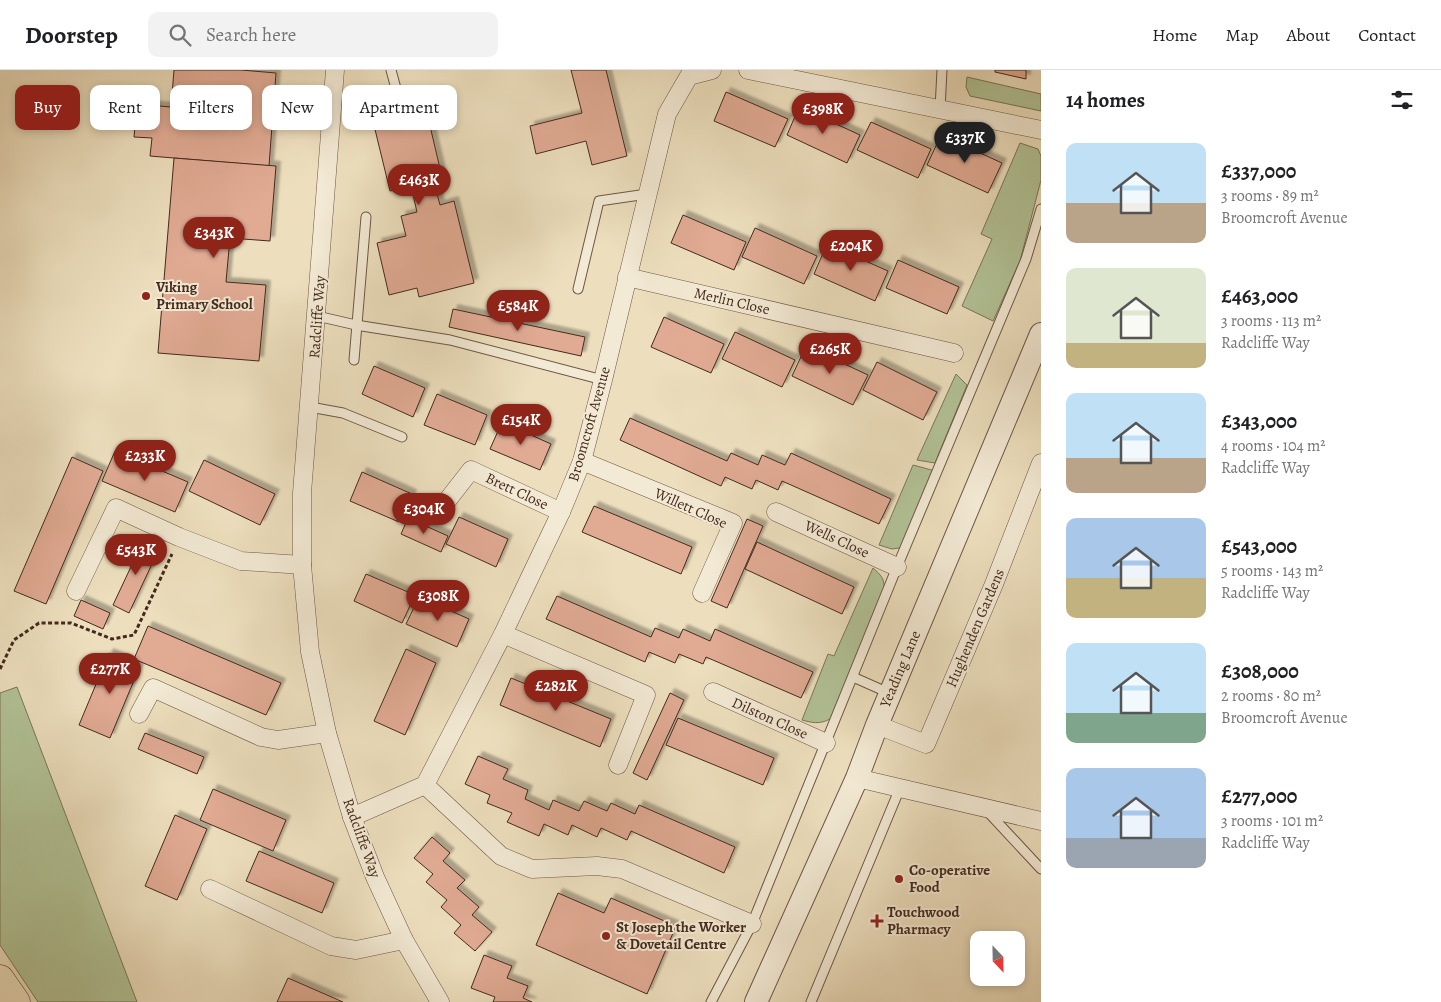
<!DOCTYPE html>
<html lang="en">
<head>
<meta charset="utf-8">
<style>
	body { margin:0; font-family:Alegreya,serif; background:#f2f2f2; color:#202124; height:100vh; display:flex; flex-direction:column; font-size:19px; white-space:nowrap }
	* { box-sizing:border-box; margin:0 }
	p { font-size:16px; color:#757577 }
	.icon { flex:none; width:28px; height:28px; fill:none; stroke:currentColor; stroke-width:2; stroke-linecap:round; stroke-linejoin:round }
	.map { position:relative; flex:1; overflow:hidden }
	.sheet { display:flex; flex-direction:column; background:#fff; width:400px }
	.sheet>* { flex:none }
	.guide { position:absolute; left:15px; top:15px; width:475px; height:45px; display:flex; gap:10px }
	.needle { width:32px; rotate:158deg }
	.tools { position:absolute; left:970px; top:861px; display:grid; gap:10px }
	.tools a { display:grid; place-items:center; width:55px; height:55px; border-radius:10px; background:#fff; box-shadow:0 2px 8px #0003; font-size:25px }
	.price { position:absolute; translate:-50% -42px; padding:0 11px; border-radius:18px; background:#8f2418; color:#fff; font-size:16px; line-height:32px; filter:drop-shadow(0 1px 2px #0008) }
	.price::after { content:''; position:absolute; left:50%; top:30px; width:15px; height:11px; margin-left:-8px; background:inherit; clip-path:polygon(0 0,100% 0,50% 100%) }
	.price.active { background:#222; color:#fff }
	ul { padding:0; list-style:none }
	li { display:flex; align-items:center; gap:15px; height:125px; padding:0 25px }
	li span { display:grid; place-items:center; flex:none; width:140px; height:100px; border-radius:10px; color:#555 }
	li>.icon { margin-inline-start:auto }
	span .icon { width:60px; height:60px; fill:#fffc; stroke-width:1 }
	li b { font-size:21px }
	h2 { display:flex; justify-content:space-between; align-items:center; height:60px; padding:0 25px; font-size:21px }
	.pill { padding:0 18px; border-radius:10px; background:#fff; box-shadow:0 2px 8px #0003; font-size:18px; line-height:45px }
	.pill.active { background:#8f2418; color:#fff }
	header { display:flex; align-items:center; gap:30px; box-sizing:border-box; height:70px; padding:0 25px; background:#fff; border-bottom:1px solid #e0e0e0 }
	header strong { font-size:24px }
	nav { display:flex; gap:28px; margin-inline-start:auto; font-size:18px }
	.search { width:350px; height:45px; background:#f2f2f2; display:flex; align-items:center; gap:12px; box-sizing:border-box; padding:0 18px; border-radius:10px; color:#757577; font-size:19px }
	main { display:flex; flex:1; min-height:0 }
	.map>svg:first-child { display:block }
	.green { fill:#b2c397; stroke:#7b765a }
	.building { fill:#e0aa93; stroke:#442a1d; filter:url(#shadow) }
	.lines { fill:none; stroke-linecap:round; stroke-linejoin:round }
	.service-casing { stroke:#6e5745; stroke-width:11 }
	.minor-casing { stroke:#6e5745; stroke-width:19 }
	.tertiary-casing { stroke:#6e5745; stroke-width:24 }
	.trunk-casing { stroke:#442a1d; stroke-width:29 }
	.path { stroke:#442a1d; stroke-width:3; stroke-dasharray:4 2.5; stroke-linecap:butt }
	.service { stroke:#f3ead5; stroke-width:9 }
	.minor { stroke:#f3ead5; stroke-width:18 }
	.tertiary { stroke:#f3ead5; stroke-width:22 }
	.trunk { stroke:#eddfbe; stroke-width:28 }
	.poi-dot { fill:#8f2418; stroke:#f3ead5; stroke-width:2 }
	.labels { text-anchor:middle; stroke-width:4; stroke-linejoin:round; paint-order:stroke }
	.poi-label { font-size:15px; font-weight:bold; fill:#442a1d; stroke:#f3ead5; text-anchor:start }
	.street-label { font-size:15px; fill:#442a1d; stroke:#f3ead5 }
</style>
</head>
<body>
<header>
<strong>Doorstep</strong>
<div class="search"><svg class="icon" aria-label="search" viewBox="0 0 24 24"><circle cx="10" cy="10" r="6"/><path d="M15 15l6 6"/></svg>Search here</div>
<nav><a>Home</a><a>Map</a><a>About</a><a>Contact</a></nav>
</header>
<main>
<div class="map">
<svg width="1041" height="932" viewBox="0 0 1041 932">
	<defs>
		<filter id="shadow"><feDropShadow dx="4.5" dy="-4.5" stdDeviation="1" flood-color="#0004"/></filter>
	</defs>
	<rect width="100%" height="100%" fill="#eddfbe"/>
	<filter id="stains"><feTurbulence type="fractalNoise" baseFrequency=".004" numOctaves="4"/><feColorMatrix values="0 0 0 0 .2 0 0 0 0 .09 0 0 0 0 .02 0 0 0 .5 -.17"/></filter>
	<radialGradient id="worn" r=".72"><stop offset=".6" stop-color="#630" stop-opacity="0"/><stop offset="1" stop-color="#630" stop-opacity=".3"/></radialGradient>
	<g class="green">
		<path d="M 967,7 L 1041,24 L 1041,41 L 970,26 L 966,17 Z"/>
		<path d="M 1020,73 L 1038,79 L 1041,86 L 1041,110 L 1020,191 L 993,251 L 962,236 L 992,169 L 981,164 Z"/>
		<path d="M 956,304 L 967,315 L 935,393 L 917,390 Z"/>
		<path d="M 913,395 L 939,402 L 909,472 L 899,478 L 892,479 L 879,475 Z"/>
		<path d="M 873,498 C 881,505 885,509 884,520 L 835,646 C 823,654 816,654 802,650 L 828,584 L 834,586 Z"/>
		<path d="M 17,617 L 137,932 L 38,932 L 0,875 L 0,623 Z"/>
	</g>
	<g class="building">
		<path d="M 174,0 L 241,0 L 276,3 L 269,96 L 150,86 L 152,68 L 134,67 L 137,34 L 171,37 Z"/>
		<path d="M 571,0 L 606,0 L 627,86 L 592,95 L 586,71 L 536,84 L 530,56 L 582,43 Z"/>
		<path d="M 995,0 L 1026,0 L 1026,9 L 995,2 Z"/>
		<path d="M 726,22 L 788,49 L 775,77 L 714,51 Z"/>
		<path d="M 423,26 L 442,107 L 433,109 L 440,135 L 454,131 L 474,213 L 419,227 L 417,218 L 389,225 L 377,173 L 406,166 L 401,146 L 417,142 L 411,116 L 390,121 L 370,39 Z"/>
		<path d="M 799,37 L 860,65 L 847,93 L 787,65 Z"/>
		<path d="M 871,52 L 931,79 L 918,108 L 857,80 Z"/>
		<path d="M 941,65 L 1002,93 L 988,123 L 927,95 Z"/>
		<path d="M 174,88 L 276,96 L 270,171 L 230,168 L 226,212 L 266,215 L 259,291 L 158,283 Z"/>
		<path d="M 683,145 L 746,172 L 734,200 L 671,173 Z"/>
		<path d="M 755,158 L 817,186 L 804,214 L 742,187 Z"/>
		<path d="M 827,174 L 888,201 L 875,231 L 814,204 Z"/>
		<path d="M 898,190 L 959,217 L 947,244 L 886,218 Z"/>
		<path d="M 453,239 L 585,267 L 581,286 L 449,257 Z"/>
		<path d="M 664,247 L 724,274 L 711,303 L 651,277 Z"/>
		<path d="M 735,262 L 795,290 L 782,317 L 722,289 Z"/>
		<path d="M 806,276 L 868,305 L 853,335 L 792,306 Z"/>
		<path d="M 877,292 L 937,322 L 923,350 L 863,320 Z"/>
		<path d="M 374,296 L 425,318 L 413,347 L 362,324 Z"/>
		<path d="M 437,324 L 487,345 L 475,375 L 424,355 Z"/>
		<path d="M 630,348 L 727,391 L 731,383 L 758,395 L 762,385 L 785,395 L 791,383 L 891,429 L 879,454 L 782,411 L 778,420 L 756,410 L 752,419 L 725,407 L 721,416 L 620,370 Z"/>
		<path d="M 502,352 L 551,374 L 540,400 L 490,379 Z"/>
		<path d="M 115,381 L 188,412 L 175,442 L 102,411 Z"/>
		<path d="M 72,387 L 103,401 L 46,534 L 14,521 Z"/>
		<path d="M 204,390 L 275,424 L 260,455 L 189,421 Z"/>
		<path d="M 362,402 L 412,424 L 399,452 L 350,431 Z"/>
		<path d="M 594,436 L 692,477 L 681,504 L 582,462 Z"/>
		<path d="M 459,447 L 508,469 L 496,497 L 446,474 Z"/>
		<path d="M 408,448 L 448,466 L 441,482 L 401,464 Z"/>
		<path d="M 747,449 L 763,456 L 727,538 L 711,531 Z"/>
		<path d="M 144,469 L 160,477 L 129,543 L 113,535 Z"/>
		<path d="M 757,472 L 854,517 L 842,544 L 745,499 Z"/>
		<path d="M 366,504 L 415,525 L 402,553 L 354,531 Z"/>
		<path d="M 557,526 L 651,567 L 655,558 L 679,568 L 683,559 L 710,571 L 715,559 L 813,602 L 801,628 L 706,587 L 703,594 L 679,584 L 675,593 L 649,582 L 645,592 L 546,549 Z"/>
		<path d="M 419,527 L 469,549 L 457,577 L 406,554 Z"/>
		<path d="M 81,530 L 110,543 L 103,559 L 74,546 Z"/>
		<path d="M 148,556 L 281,613 L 266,645 L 134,589 Z"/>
		<path d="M 406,579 L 436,593 L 405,665 L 374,651 Z"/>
		<path d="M 109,583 L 140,596 L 110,668 L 79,655 Z"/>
		<path d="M 511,608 L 611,649 L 600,677 L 500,635 Z"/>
		<path d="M 670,623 L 684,630 L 647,710 L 633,703 Z"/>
		<path d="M 678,648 L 774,688 L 763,715 L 666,675 Z"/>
		<path d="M 145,663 L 204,687 L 197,704 L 138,679 Z"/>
		<path d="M 478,686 L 508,699 L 503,709 L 528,720 L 525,729 L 549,740 L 553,730 L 579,741 L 584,731 L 607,741 L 611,733 L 635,744 L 639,735 L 735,777 L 724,803 L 631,761 L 627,770 L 601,758 L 597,767 L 572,755 L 568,765 L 544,754 L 539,766 L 507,752 L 512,743 L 487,733 L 490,725 L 465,714 Z"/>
		<path d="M 213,719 L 286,750 L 273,781 L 200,750 Z"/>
		<path d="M 175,745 L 207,759 L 177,830 L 145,816 Z"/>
		<path d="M 432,767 L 450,783 L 443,791 L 465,810 L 457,818 L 479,837 L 472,845 L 492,862 L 475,881 L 454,863 L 461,855 L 441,837 L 447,830 L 426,812 L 433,804 L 414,788 Z"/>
		<path d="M 259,781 L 334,813 L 322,843 L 246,811 Z"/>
		<path d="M 558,823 L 604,843 L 611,828 L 676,856 L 647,924 L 536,875 Z"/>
		<path d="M 484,885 L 512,896 L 507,908 L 528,916 L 523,928 L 532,932 L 493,932 L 495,927 L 471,918 Z"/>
		<path d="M 288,908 L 343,932 L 277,932 Z"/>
	</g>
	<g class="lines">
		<defs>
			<g id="service">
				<path d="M 391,0 L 398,26"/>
				<path d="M 940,39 L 942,0"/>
				<path d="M 578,219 L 599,131 L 647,124"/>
				<path d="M 317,246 L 356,255 L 450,270 L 603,310"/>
				<path d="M 354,290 L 366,147"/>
				<path d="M 310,337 L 343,343 L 402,367"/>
				<path d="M 853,607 L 889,623"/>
				<path d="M 987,741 L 1041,799"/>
				<path d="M 711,932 L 752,854 L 897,497 L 1026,189 L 1041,139"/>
				<path d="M 811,932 L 900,718"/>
			</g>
			<g id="minor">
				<path d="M 335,0 L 302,423 L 302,495 L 310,582 L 327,663 L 352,747 L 375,807 L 404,870 L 440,932"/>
				<path d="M 748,0 L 1041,60"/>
				<path d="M 627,207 L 954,283"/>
				<path d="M 582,391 L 733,453 L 702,523"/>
				<path d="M 776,442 L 897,497"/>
				<path d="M 436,445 L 471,400 L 561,442"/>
				<path d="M 76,521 L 116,438 L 179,467 L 241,491 L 302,495"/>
				<path d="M 503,564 L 646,625 L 618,695"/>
				<path d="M 713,622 L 826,673"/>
				<path d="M 139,644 L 153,618 L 261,667 L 278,670 L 327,663"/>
				<path d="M 877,655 L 926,674 L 994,514 L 1041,393"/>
				<path d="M 857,708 L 1041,751"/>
				<path d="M 425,715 L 501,786 L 532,799 L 597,796 L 622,799 L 752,854"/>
				<path d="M 352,747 L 425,715 L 503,564 L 561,442 L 582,391 L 603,310 L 667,44 L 689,6 L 712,0"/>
				<path d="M 210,819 L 331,876 L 356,880 L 404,870"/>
			</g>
			<path id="tertiary" d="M 756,932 L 857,708 L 877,655 L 1041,264"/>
			<path id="trunk" d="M 0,909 L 16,932"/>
		</defs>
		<use href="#service" class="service-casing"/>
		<use href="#minor" class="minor-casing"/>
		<use href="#tertiary" class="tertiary-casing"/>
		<use href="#trunk" class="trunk-casing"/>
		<path class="path" d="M 0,599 L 14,570 L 39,553 L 71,553 L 112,569 L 134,565 L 172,484"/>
		<use href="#service" class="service"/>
		<use href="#minor" class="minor"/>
		<use href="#tertiary" class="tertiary"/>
		<use href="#trunk" class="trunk"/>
	</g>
	<g class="poi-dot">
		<circle cx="146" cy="226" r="5"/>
		<circle cx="899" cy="809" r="5"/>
		<path d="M874.5 843.5h5v5h5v5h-5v5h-5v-5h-5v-5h5z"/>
		<circle cx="606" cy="866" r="5"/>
	</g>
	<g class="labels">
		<g class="poi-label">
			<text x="156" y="222">Viking<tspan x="156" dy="17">Primary School</tspan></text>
			<text x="909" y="805">Co-operative<tspan x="909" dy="17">Food</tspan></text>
			<text x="887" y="847">Touchwood<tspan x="887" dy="17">Pharmacy</tspan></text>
			<text x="616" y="862">St Joseph the Worker<tspan x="616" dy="17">&amp; Dovetail Centre</tspan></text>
		</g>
		<g class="street-label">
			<text transform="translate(732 231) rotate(13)" y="5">Merlin Close</text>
			<text transform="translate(317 247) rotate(-86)" y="5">Radcliffe Way</text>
			<text transform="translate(589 354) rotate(-74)" y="5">Broomcroft Avenue</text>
			<text transform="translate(517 421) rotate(25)" y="5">Brett Close</text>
			<text transform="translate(691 438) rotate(24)" y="5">Willett Close</text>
			<text transform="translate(837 469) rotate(25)" y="5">Wells Close</text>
			<text transform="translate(975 558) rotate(-67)" y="5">Hughenden Gardens</text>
			<text transform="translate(900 599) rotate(-67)" y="5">Yeading Lane</text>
			<text transform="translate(770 648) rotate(24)" y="5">Dilston Close</text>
			<text transform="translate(362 768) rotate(70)" y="5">Radcliffe Way</text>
		</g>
	</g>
	<rect width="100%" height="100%" filter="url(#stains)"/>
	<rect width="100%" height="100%" fill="url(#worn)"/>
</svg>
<div class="tools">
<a><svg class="needle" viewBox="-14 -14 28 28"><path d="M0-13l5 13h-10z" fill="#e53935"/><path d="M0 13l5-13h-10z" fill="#757577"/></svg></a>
</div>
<b class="price" style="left:823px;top:65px">£398K</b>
<b class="price active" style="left:965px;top:94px">£337K</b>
<b class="price" style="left:419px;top:136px">£463K</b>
<b class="price" style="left:214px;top:189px">£343K</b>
<b class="price" style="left:851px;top:202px">£204K</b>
<b class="price" style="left:518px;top:262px">£584K</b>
<b class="price" style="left:830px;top:305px">£265K</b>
<b class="price" style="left:521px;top:376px">£154K</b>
<b class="price" style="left:145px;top:412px">£233K</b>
<b class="price" style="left:424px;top:465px">£304K</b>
<b class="price" style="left:136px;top:506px">£543K</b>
<b class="price" style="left:438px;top:552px">£308K</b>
<b class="price" style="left:110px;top:625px">£277K</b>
<b class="price" style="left:556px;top:642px">£282K</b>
<div class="guide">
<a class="pill active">Buy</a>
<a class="pill">Rent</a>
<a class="pill">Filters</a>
<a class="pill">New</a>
<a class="pill">Apartment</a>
</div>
</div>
<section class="sheet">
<h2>14 homes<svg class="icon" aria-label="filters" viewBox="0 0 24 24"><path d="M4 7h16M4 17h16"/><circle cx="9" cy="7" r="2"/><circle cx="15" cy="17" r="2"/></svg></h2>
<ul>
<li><span style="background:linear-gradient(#bfe0f5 60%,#b9a48a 0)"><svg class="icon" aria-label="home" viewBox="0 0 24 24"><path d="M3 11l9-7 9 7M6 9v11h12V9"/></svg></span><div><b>£337,000</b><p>3 rooms · 89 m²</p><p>Broomcroft Avenue</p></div></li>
<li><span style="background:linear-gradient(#dfe7d0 75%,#c2b280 0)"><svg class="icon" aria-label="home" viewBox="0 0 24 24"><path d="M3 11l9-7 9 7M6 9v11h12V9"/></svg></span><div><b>£463,000</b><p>3 rooms · 113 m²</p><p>Radcliffe Way</p></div></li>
<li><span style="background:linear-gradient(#bfe0f5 65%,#b9a48a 0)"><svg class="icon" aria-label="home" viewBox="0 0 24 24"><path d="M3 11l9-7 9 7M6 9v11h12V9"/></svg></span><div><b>£343,000</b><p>4 rooms · 104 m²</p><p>Radcliffe Way</p></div></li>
<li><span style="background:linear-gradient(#a9c7e8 60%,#c2b280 0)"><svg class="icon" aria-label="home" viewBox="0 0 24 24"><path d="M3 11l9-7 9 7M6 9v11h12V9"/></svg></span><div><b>£543,000</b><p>5 rooms · 143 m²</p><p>Radcliffe Way</p></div></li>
<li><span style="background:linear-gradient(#bfe0f5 70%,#7fa58c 0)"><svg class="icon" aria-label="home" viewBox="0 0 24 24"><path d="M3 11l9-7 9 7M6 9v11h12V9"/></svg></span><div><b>£308,000</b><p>2 rooms · 80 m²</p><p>Broomcroft Avenue</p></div></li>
<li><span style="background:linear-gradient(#a9c7e8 70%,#9aa5b1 0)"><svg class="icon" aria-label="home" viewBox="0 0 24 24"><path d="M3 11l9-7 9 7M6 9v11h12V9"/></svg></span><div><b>£277,000</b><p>3 rooms · 101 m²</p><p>Radcliffe Way</p></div></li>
</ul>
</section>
</main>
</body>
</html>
